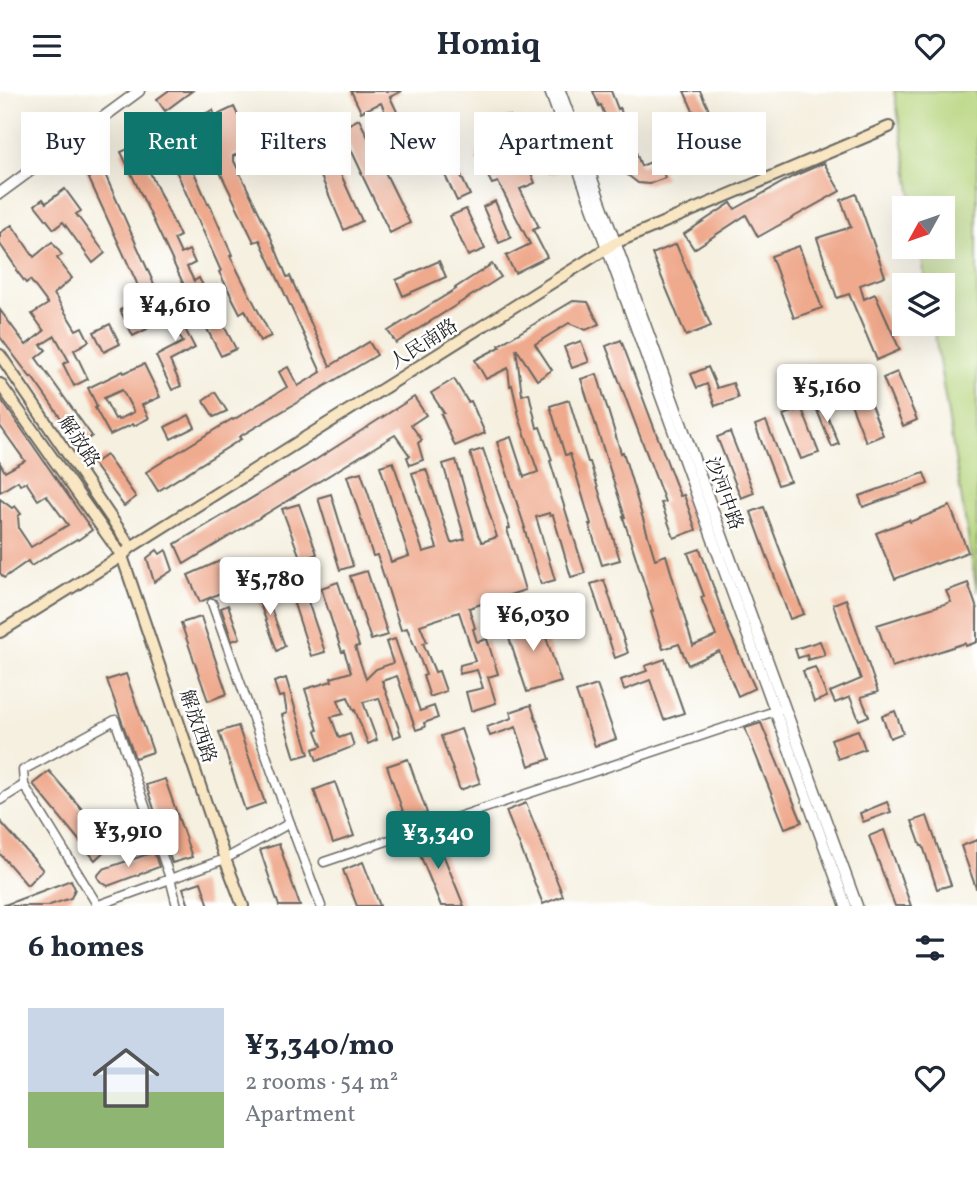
<!DOCTYPE html>
<html lang="en">
<head>
<meta charset="utf-8">
<style>
	body { margin:0; font-family:Vollkorn,"Noto Serif SC",serif; background:#f2f2f3; color:#1f2937; height:100vh; display:flex; flex-direction:column; font-size:26px; white-space:nowrap }
	* { box-sizing:border-box; margin:0 }
	p { font-size:23px; color:#747a83 }
	.icon { flex:none; width:38px; height:38px; fill:none; stroke:currentColor; stroke-width:2; stroke-linecap:round; stroke-linejoin:round }
	.map { position:relative; height:815px; overflow:hidden }
	.details { display:flex; flex-direction:column; background:#fff; flex:1 }
	.details>* { flex:none }
	.top-card { position:absolute; left:21px; top:21px; width:936px; height:63px; display:flex; gap:14px }
	.needle { width:46px; rotate:230deg }
	.tools { position:absolute; left:892px; top:105px; display:grid; gap:14px }
	.tools a { display:grid; place-items:center; width:63px; height:63px; border-radius:0px; background:#fff; box-shadow:0 7px 28px #0002; font-size:35px }
	.price { position:absolute; translate:-50% -60px; padding:0 16px; border-radius:7px; background:#fff; color:#222; font-size:23px; line-height:46px; filter:drop-shadow(0 2px 4px #0008) }
	.price::after { content:''; position:absolute; left:50%; top:42px; width:21px; height:16px; margin-left:-10px; background:inherit; clip-path:polygon(0 0,100% 0,50% 100%) }
	.price.current { background:#0f766e; color:#fff }
	ul { padding:0; list-style:none }
	li { display:flex; align-items:center; gap:21px; height:175px; padding:0 28px }
	li+li { border-top:2px solid #e0e1e3 }
	li span { display:grid; place-items:center; flex:none; width:196px; height:140px; border-radius:0px; color:#555 }
	li>.icon { margin-inline-start:auto }
	span .icon { width:84px; height:84px; fill:#fffc; stroke-width:1 }
	li b { font-size:30px }
	h2 { display:flex; justify-content:space-between; align-items:center; height:84px; padding:0 28px; font-size:30px }
	.tag { padding:0 24px; border-radius:0px; background:#fff; box-shadow:0 7px 28px #0002; font-size:24px; line-height:63px }
	.tag.current { background:#0f766e; color:#fff }
	header { display:flex; justify-content:space-between; align-items:center; height:91px; padding:0 28px; background:#fff; font-size:32px; font-weight:700 }
	.map>svg:first-child { display:block }
	.green { fill:#b5d47c; stroke:#68784c; stroke-width:2 }
	.building { fill:#efa98c; fill-rule:evenodd }
	.lines { fill:none; stroke-linecap:round; stroke-linejoin:round }
	.minor-casing { stroke:#686661; stroke-width:11 }
	.tertiary-casing { stroke:#686661; stroke-width:13 }
	.secondary-casing { stroke:#686661; stroke-width:14 }
	.minor { stroke:#fff; stroke-width:8 }
	.tertiary { stroke:#fff; stroke-width:10 }
	.secondary { stroke:#f9e7c3; stroke-width:10 }
	.labels { text-anchor:middle; stroke-width:5; stroke-linejoin:round; paint-order:stroke }
	.street-label { font-size:19px; fill:#1c1c1c; stroke:#fff }
</style>
</head>
<body>
<header><svg class="icon" aria-label="menu" viewBox="0 0 24 24"><path d="M4 6h16M4 12h16M4 18h16"/></svg>Homiq<svg class="icon" aria-label="heart" viewBox="0 0 24 24"><path d="M12 20l-8-8c-3-5 5-10 8-4 3-6 11-1 8 4z"/></svg></header>
<div class="map">
<svg width="977" height="815" viewBox="0 0 977 815">
	<rect width="100%" height="100%" fill="#fff"/>
	<filter id="ink" filterUnits="userSpaceOnUse"><feTurbulence type="fractalNoise" baseFrequency=".0143" numOctaves="2"/><feDisplacementMap in="SourceGraphic" scale="14" xChannelSelector="R" yChannelSelector="G"/><feConvolveMatrix kernelMatrix="1 2 1 2 8 2 1 2 1" color-interpolation-filters="sRGB"/></filter>
	<filter id="wash" filterUnits="userSpaceOnUse"><feTurbulence type="fractalNoise" baseFrequency=".00686" numOctaves="4" result="noise"/><feDisplacementMap in="SourceGraphic" scale="28" xChannelSelector="R" yChannelSelector="G"/><feGaussianBlur stdDeviation="1.57" result="paint"/><feColorMatrix in="noise" values="0 0 0 0 0 0 0 0 0 0 0 0 0 0 0 0 0 1.4 0 .05"/><feComposite in="paint" operator="in"/></filter>
	<g filter="url(#wash)">
		<rect width="100%" height="100%" fill="#f5f0e0"/>
		<path class="green" d="M 894,0 L 977,0 L 977,501 L 933,233 L 943,233 L 943,194 L 926,194 L 920,156 L 943,156 L 943,117 L 914,117 Z"/>
		<g id="blocks">
			<g class="building">
				<path d="M 168,0 L 192,0 L 165,20 L 157,8 Z"/>
				<path d="M 351,0 L 402,0 L 390,6 L 415,59 L 405,64 L 381,12 L 361,21 Z"/>
				<path d="M 593,0 L 611,0 L 618,18 L 620,17 L 641,75 L 659,68 L 665,87 L 649,93 L 638,92 L 625,82 L 601,14 L 599,15 Z"/>
				<path d="M 684,0 L 700,0 L 711,23 L 697,29 Z"/>
				<path d="M 234,16 L 253,57 L 233,65 L 233,68 L 270,144 L 287,186 L 290,185 L 330,275 L 369,251 L 377,264 L 239,346 L 241,348 L 158,400 L 146,381 L 232,328 L 233,329 L 287,296 L 279,281 L 288,276 L 298,295 L 321,281 L 260,149 L 254,151 L 220,81 L 197,26 L 213,19 L 215,25 Z"/>
				<path d="M 510,25 L 519,43 L 506,49 L 497,31 Z"/>
				<path d="M 359,28 L 410,132 L 390,142 L 361,82 L 362,82 L 341,37 Z"/>
				<path d="M 175,38 L 208,113 L 209,112 L 232,164 L 230,165 L 271,245 L 260,250 L 245,219 L 240,222 L 219,181 L 221,180 L 160,44 Z"/>
				<path d="M 324,46 L 362,130 L 344,139 L 307,53 Z"/>
				<path d="M 550,51 L 562,79 L 552,83 L 540,55 Z"/>
				<path d="M 137,54 L 180,145 L 174,148 L 181,163 L 189,159 L 195,172 L 187,176 L 194,190 L 199,187 L 236,258 L 221,265 L 182,190 L 121,61 Z"/>
				<path d="M 491,54 L 503,76 L 525,67 L 535,92 L 520,98 L 539,136 L 533,139 L 547,166 L 515,182 L 506,165 L 530,153 L 498,91 L 492,93 L 476,63 Z"/>
				<path d="M 100,72 L 158,202 L 142,208 L 136,190 L 85,79 Z"/>
				<path d="M 824,72 L 840,100 L 758,146 L 746,124 L 694,158 L 684,143 L 731,112 L 735,118 L 794,85 Z"/>
				<path d="M 456,74 L 470,104 L 457,110 L 443,80 Z"/>
				<path d="M 65,98 L 81,120 L 76,123 L 105,162 L 93,172 L 63,131 L 54,138 L 35,114 L 43,108 L 46,112 Z"/>
				<path d="M 856,103 L 885,185 L 860,194 L 864,208 L 875,203 L 900,259 L 877,269 L 849,203 L 837,207 L 817,147 L 851,136 L 841,109 Z"/>
				<path d="M 495,110 L 511,147 L 499,152 L 483,116 Z"/>
				<path d="M 466,118 L 485,158 L 468,165 L 450,125 Z"/>
				<path d="M 12,134 L 34,166 L 52,151 L 62,164 L 57,167 L 72,187 L 54,203 L 76,239 L 82,236 L 89,250 L 74,259 L 88,288 L 74,295 L 63,273 L 69,270 L 55,245 L 41,254 L 46,259 L 36,267 L 92,345 L 80,354 L 32,286 L 31,287 L 0,246 L 0,219 L 26,254 L 44,240 L 32,223 L 48,213 L 30,189 L 26,192 L 16,179 L 17,178 L 0,153 L 0,142 Z"/>
				<path d="M 676,153 L 711,235 L 686,245 L 652,163 Z"/>
				<path d="M 799,155 L 822,217 L 794,227 L 771,165 Z"/>
				<path d="M 439,170 L 446,186 L 403,205 L 396,189 Z"/>
				<path d="M 492,173 L 501,186 L 396,252 L 388,240 L 456,198 L 455,197 Z"/>
				<path d="M 172,206 L 189,236 L 185,238 L 195,257 L 170,270 L 181,295 L 172,299 L 156,265 L 183,251 L 161,212 Z"/>
				<path d="M 573,210 L 588,211 L 599,233 L 586,239 L 569,232 L 535,253 L 552,279 L 537,289 L 516,257 L 522,304 L 529,302 L 537,337 L 540,336 L 552,369 L 550,370 L 585,482 L 571,486 L 553,424 L 550,425 L 549,422 L 536,426 L 555,489 L 541,493 L 524,437 L 525,437 L 497,351 L 511,346 L 524,386 L 538,381 L 520,329 L 512,294 L 510,295 L 508,277 L 486,288 L 475,269 L 500,256 L 499,254 Z"/>
				<path d="M 134,212 L 147,238 L 133,245 L 120,219 Z"/>
				<path d="M 110,233 L 120,253 L 104,261 L 94,241 Z"/>
				<path d="M 621,249 L 680,405 L 684,404 L 696,439 L 674,447 L 661,412 L 665,411 L 606,255 Z"/>
				<path d="M 581,250 L 589,271 L 572,277 L 564,256 Z"/>
				<path d="M 144,273 L 160,306 L 142,314 L 149,327 L 134,335 L 133,333 L 110,344 L 95,317 L 97,315 L 88,297 L 123,280 L 124,282 ZM 122,299 L 134,321 L 118,329 L 117,327 L 115,328 L 104,307 Z"/>
				<path d="M 708,276 L 717,297 L 733,292 L 738,307 L 715,315 L 707,293 L 697,297 L 691,283 Z"/>
				<path d="M 897,281 L 917,329 L 903,335 L 883,287 Z"/>
				<path d="M 597,283 L 621,362 L 623,361 L 655,468 L 666,464 L 693,555 L 716,545 L 701,506 L 704,505 L 688,462 L 700,458 L 729,540 L 755,597 L 738,605 L 719,560 L 688,574 L 679,553 L 663,558 L 651,521 L 653,520 L 623,426 L 625,426 L 581,288 Z"/>
				<path d="M 454,288 L 468,311 L 471,310 L 485,342 L 455,355 L 441,323 L 444,322 L 431,302 Z"/>
				<path d="M 863,294 L 883,344 L 866,351 L 846,300 Z"/>
				<path d="M 215,301 L 227,320 L 214,326 L 203,309 Z"/>
				<path d="M 414,306 L 426,324 L 411,334 L 422,349 L 418,352 L 423,369 L 410,374 L 407,366 L 410,365 L 395,344 L 184,473 L 175,453 L 317,368 Z"/>
				<path d="M 0,307 L 92,439 L 78,449 L 77,448 L 31,475 L 28,470 L 4,487 L 0,482 L 0,408 L 12,417 L 15,415 L 21,423 L 18,425 L 19,438 L 31,456 L 68,434 L 46,404 L 38,409 L 26,391 L 20,394 L 18,390 L 0,401 L 0,372 L 5,381 L 25,370 L 0,335 Z"/>
				<path d="M 569,309 L 588,371 L 590,371 L 620,469 L 602,474 L 589,433 L 591,433 L 570,363 L 565,364 L 550,315 Z"/>
				<path d="M 821,310 L 839,353 L 832,356 L 814,312 Z"/>
				<path d="M 802,318 L 819,362 L 801,368 L 783,324 Z"/>
				<path d="M 189,324 L 195,336 L 171,348 L 165,336 Z"/>
				<path d="M 766,330 L 790,390 L 778,394 L 755,334 Z"/>
				<path d="M 730,341 L 754,402 L 741,407 L 717,346 Z"/>
				<path d="M 483,358 L 510,437 L 507,438 L 525,499 L 469,517 L 475,537 L 473,538 L 477,551 L 487,548 L 498,583 L 488,586 L 496,612 L 471,620 L 466,601 L 483,597 L 477,579 L 459,583 L 460,574 L 475,570 L 459,521 L 420,534 L 427,551 L 423,552 L 435,581 L 439,580 L 446,600 L 430,606 L 423,585 L 426,584 L 418,563 L 407,537 L 401,539 L 377,464 L 373,465 L 347,385 L 361,381 L 391,471 L 409,465 L 380,375 L 393,371 L 423,461 L 437,457 L 412,382 L 426,378 L 451,452 L 465,448 L 443,373 L 456,369 L 478,444 L 482,451 L 497,446 L 470,362 Z"/>
				<path d="M 106,364 L 136,406 L 124,415 L 93,373 Z"/>
				<path d="M 924,382 L 928,393 L 863,416 L 859,405 Z"/>
				<path d="M 331,403 L 353,475 L 340,479 L 318,407 Z"/>
				<path d="M 299,413 L 317,463 L 301,469 L 282,418 Z"/>
				<path d="M 950,415 L 968,461 L 936,473 L 935,472 L 895,488 L 876,442 L 909,429 L 910,431 Z"/>
				<path d="M 764,416 L 804,523 L 790,528 L 751,421 Z"/>
				<path d="M 157,459 L 160,463 L 166,459 L 173,479 L 154,491 L 147,467 Z"/>
				<path d="M 222,469 L 234,496 L 200,511 L 188,484 Z"/>
				<path d="M 295,472 L 325,561 L 311,565 L 282,476 Z"/>
				<path d="M 367,480 L 388,544 L 371,549 L 350,485 Z"/>
				<path d="M 604,489 L 628,562 L 615,567 L 591,493 Z"/>
				<path d="M 338,491 L 359,555 L 355,556 L 366,588 L 376,578 L 393,572 L 386,551 L 395,548 L 420,620 L 434,615 L 438,627 L 424,632 L 425,636 L 416,639 L 397,585 L 382,590 L 401,644 L 393,647 L 379,607 L 363,611 L 377,649 L 368,653 L 355,619 L 354,620 L 348,606 L 338,609 L 343,623 L 331,626 L 339,647 L 350,643 L 354,655 L 317,670 L 313,658 L 322,655 L 316,640 L 318,639 L 305,598 L 332,590 L 331,587 L 351,581 L 344,560 L 342,561 L 321,497 Z"/>
				<path d="M 968,492 L 977,518 L 977,551 L 966,555 L 965,552 L 892,576 L 877,534 L 951,511 L 946,500 Z"/>
				<path d="M 262,493 L 285,555 L 277,560 L 254,496 Z"/>
				<path d="M 846,508 L 878,601 L 861,606 L 869,625 L 859,629 L 850,606 L 835,612 L 830,601 L 861,588 L 833,513 Z"/>
				<path d="M 228,514 L 240,547 L 232,550 L 221,517 Z"/>
				<path d="M 538,522 L 561,591 L 527,601 L 505,535 L 511,533 L 510,531 Z"/>
				<path d="M 201,526 L 227,603 L 208,610 L 181,532 Z"/>
				<path d="M 820,550 L 825,564 L 808,569 L 807,564 L 798,567 L 795,558 Z"/>
				<path d="M 665,568 L 684,622 L 664,629 L 650,589 L 624,599 L 621,589 L 647,580 L 645,575 Z"/>
				<path d="M 815,576 L 827,606 L 814,611 L 803,580 Z"/>
				<path d="M 126,583 L 153,661 L 135,667 L 107,589 Z"/>
				<path d="M 286,587 L 309,663 L 295,667 L 282,624 L 287,622 L 284,605 L 279,606 L 274,591 Z"/>
				<path d="M 597,594 L 616,648 L 595,655 L 576,601 Z"/>
				<path d="M 531,614 L 550,668 L 529,675 L 516,636 L 490,645 L 487,636 L 512,627 L 510,621 Z"/>
				<path d="M 895,620 L 903,642 L 890,647 L 882,625 Z"/>
				<path d="M 761,632 L 802,731 L 785,737 L 745,637 Z"/>
				<path d="M 238,635 L 265,712 L 245,719 L 219,641 Z"/>
				<path d="M 461,638 L 480,692 L 460,699 L 441,645 Z"/>
				<path d="M 858,639 L 865,658 L 838,668 L 831,648 Z"/>
				<path d="M 408,668 L 427,722 L 406,729 L 387,675 Z"/>
				<path d="M 49,680 L 112,753 L 95,769 L 33,693 Z"/>
				<path d="M 165,688 L 192,766 L 172,772 L 146,694 Z"/>
				<path d="M 335,691 L 354,745 L 333,752 L 314,699 Z"/>
				<path d="M 887,711 L 891,721 L 863,731 L 860,722 Z"/>
				<path d="M 526,712 L 563,805 L 543,813 L 506,720 Z"/>
				<path d="M 927,725 L 951,794 L 937,798 L 923,755 L 921,755 L 912,730 Z"/>
				<path d="M 0,730 L 43,779 L 27,794 L 0,763 Z"/>
				<path d="M 884,739 L 911,815 L 895,815 L 869,745 Z"/>
				<path d="M 434,741 L 464,815 L 441,815 L 414,749 Z"/>
				<path d="M 977,749 L 977,797 L 976,797 L 961,755 Z"/>
				<path d="M 279,753 L 300,815 L 279,815 L 260,759 Z"/>
				<path d="M 154,761 L 159,776 L 108,795 L 100,790 L 97,785 L 103,778 Z"/>
				<path d="M 363,771 L 380,815 L 357,815 L 343,779 Z"/>
				<path d="M 71,789 L 75,798 L 71,807 L 47,815 L 2,815 Z"/>
				<path d="M 201,791 L 209,815 L 189,815 L 183,797 Z"/>
			</g>
		</g>
	</g>
	<g filter="url(#ink)">
		<use href="#blocks" fill-opacity="0" stroke="#686661" stroke-width="2"/>
		<g class="lines">
			<defs>
				<g id="minor">
					<path d="M 212,512 L 290,732"/>
					<path d="M 24,694 L 98,815"/>
					<path d="M 0,709 L 24,694 L 23,679 L 115,629 L 170,787 L 177,815"/>
					<path d="M 324,771 L 778,619"/>
					<path d="M 96,815 L 225,768 L 290,732 L 321,815"/>
				</g>
				<g id="tertiary">
					<path d="M 550,0 L 846,815"/>
					<path d="M 560,0 L 857,815"/>
					<path d="M 0,102 L 139,0"/>
				</g>
				<g id="secondary">
					<path d="M 0,264 L 131,456"/>
					<path d="M 0,293 L 122,465 L 225,768 L 243,815"/>
					<path d="M 0,541 L 122,465 L 131,456 L 615,152 L 889,36"/>
				</g>
			</defs>
			<use href="#minor" class="minor-casing"/>
			<use href="#tertiary" class="tertiary-casing"/>
			<use href="#secondary" class="secondary-casing"/>
			<use href="#minor" class="minor"/>
			<use href="#tertiary" class="tertiary"/>
			<use href="#secondary" class="secondary"/>
		</g>
	</g>
	<g class="labels">
		<g class="street-label">
			<text transform="translate(423 252) rotate(-32)" y="7">人民南路</text>
			<text transform="translate(80 350) rotate(56)" y="7">解放路</text>
			<text transform="translate(725 402) rotate(70)" y="7">沙河中路</text>
			<text transform="translate(199 635) rotate(71)" y="7">解放西路</text>
		</g>
	</g>
</svg>
<div class="tools">
<a><svg class="needle" viewBox="-14 -14 28 28"><path d="M0-13l5 13h-10z" fill="#e53935"/><path d="M0 13l5-13h-10z" fill="#747a83"/></svg></a>
<a><svg class="icon" aria-label="layers" viewBox="0 0 24 24"><path d="M12 4l9 5-9 5-9-5zM3 14l9 5 9-5"/></svg></a>
</div>
<b class="price" style="left:175px;top:252px">¥4,610</b>
<b class="price" style="left:827px;top:333px">¥5,160</b>
<b class="price" style="left:270px;top:526px">¥5,780</b>
<b class="price" style="left:533px;top:562px">¥6,030</b>
<b class="price" style="left:128px;top:778px">¥3,910</b>
<b class="price current" style="left:438px;top:780px">¥3,340</b>
<div class="top-card">
<a class="tag">Buy</a>
<a class="tag current">Rent</a>
<a class="tag">Filters</a>
<a class="tag">New</a>
<a class="tag">Apartment</a>
<a class="tag">House</a>
</div>
</div>
<section class="details">
<h2>6 homes<svg class="icon" aria-label="filters" viewBox="0 0 24 24"><path d="M4 7h16M4 17h16"/><circle cx="9" cy="7" r="2"/><circle cx="15" cy="17" r="2"/></svg></h2>
<ul>
<li><span style="background:linear-gradient(#c9d6e8 60%,#8fb573 0)"><svg class="icon" aria-label="home" viewBox="0 0 24 24"><path d="M3 11l9-7 9 7M6 9v11h12V9"/></svg></span><div><b>¥3,340/mo</b><p>2 rooms · 54 m²</p><p>Apartment</p></div><svg class="icon" aria-label="heart" viewBox="0 0 24 24"><path d="M12 20l-8-8c-3-5 5-10 8-4 3-6 11-1 8 4z"/></svg></li>
</ul>
</section>
</body>
</html>
